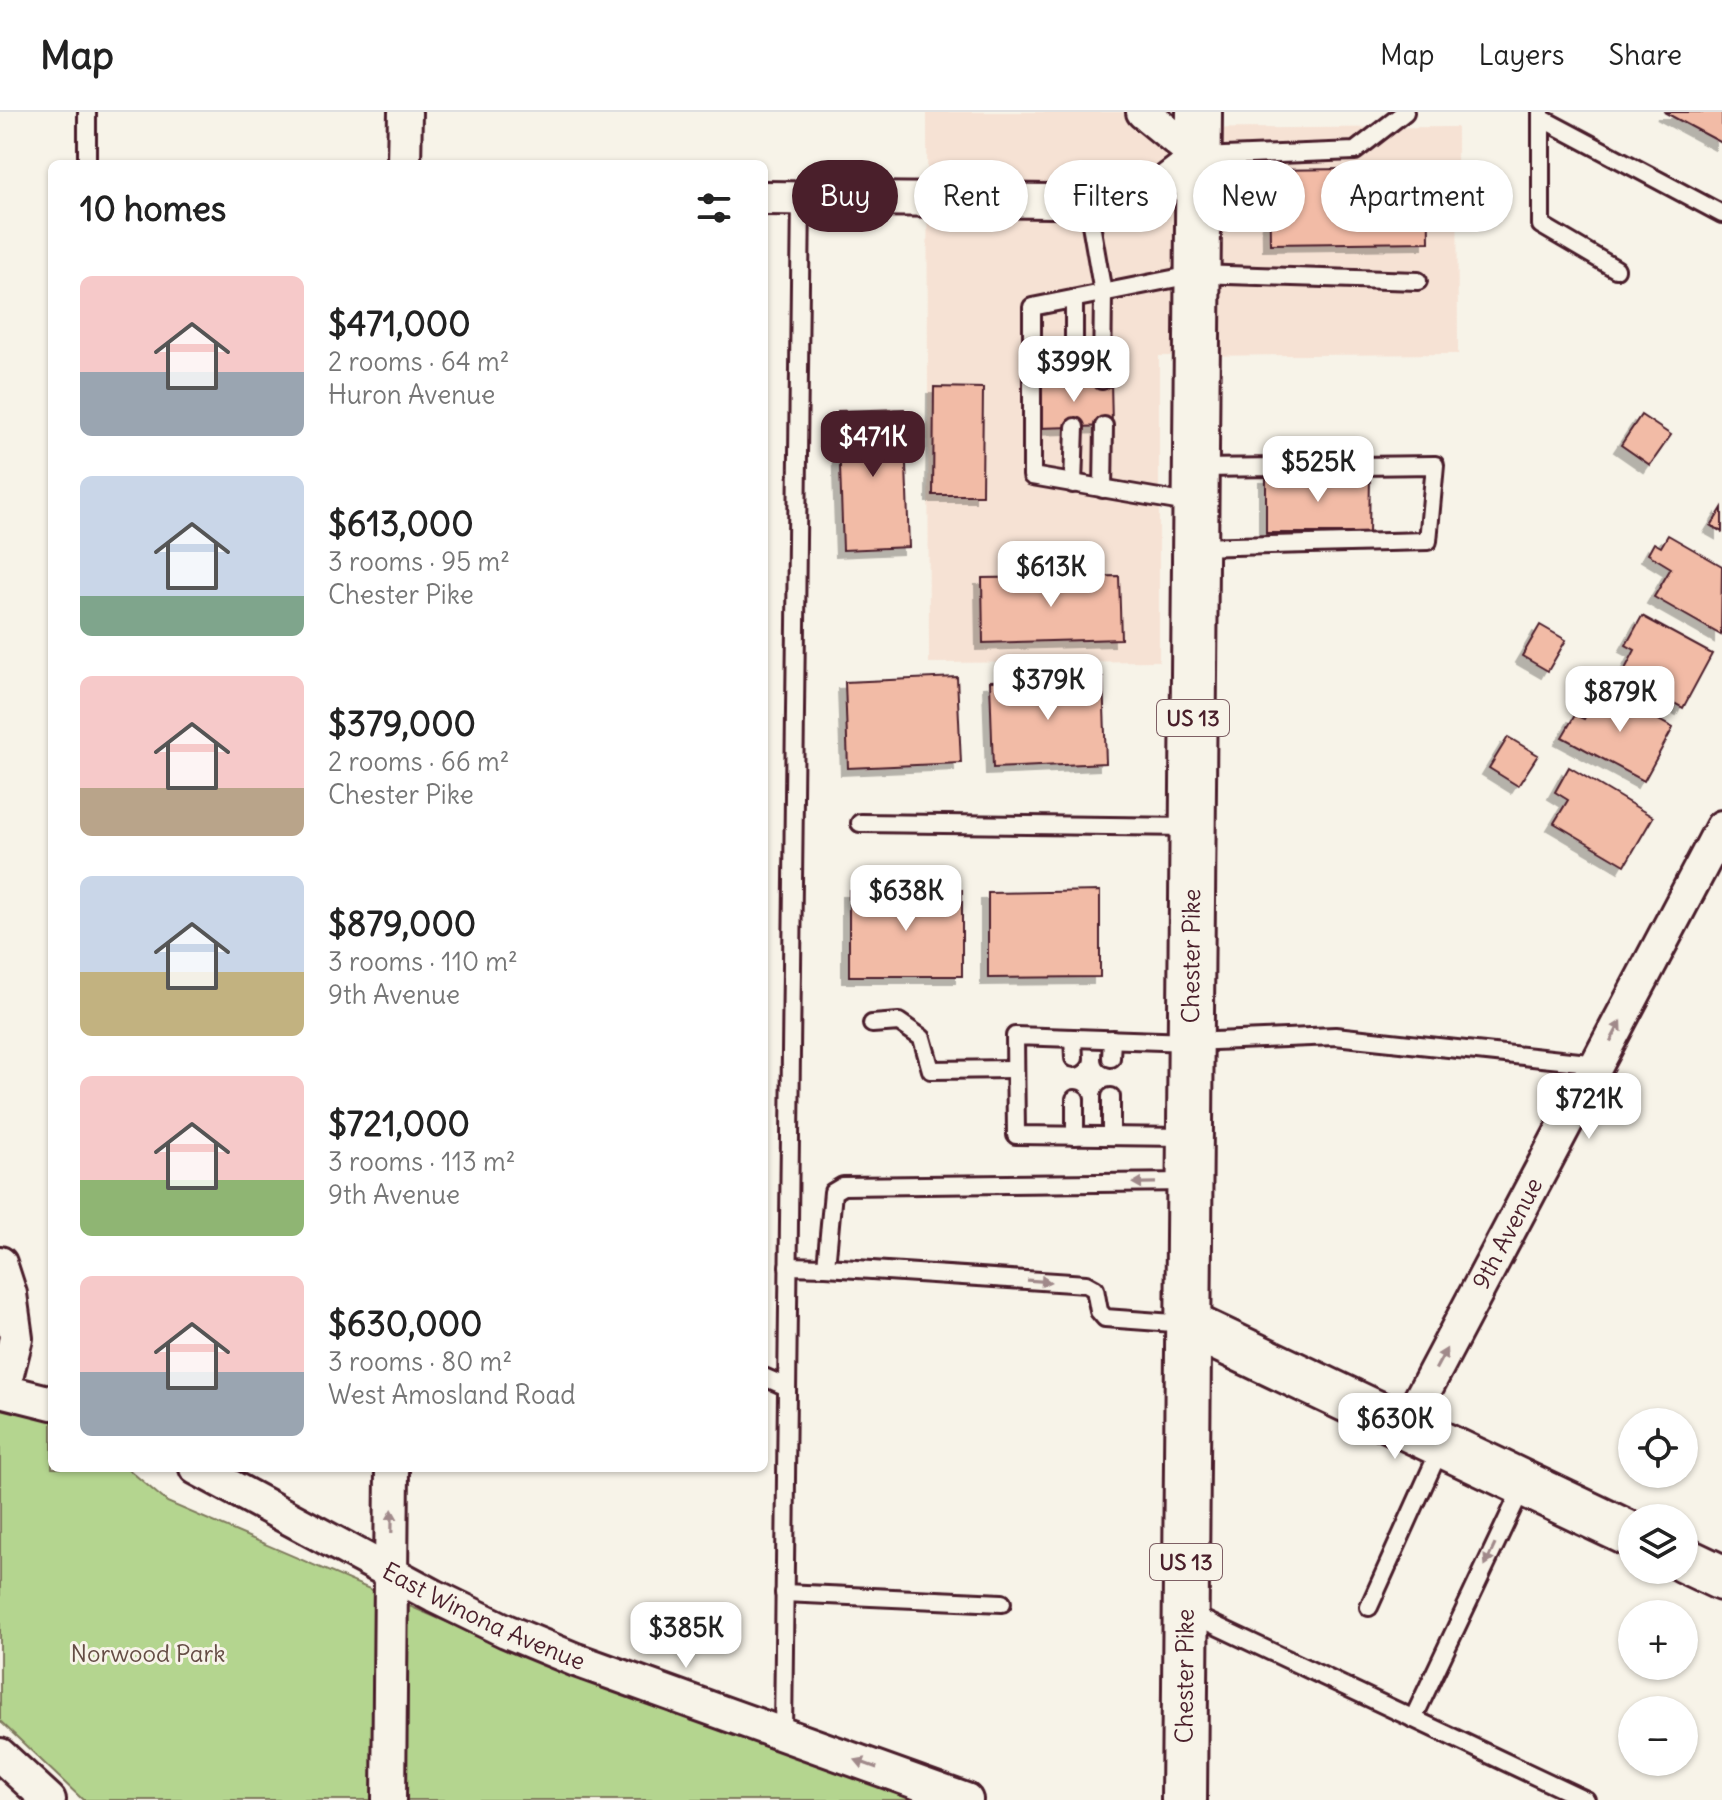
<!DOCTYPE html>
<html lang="en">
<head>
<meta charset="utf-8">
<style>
	body { margin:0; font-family:Delius,sans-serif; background:#f2f2f2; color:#222; height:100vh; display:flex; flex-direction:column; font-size:30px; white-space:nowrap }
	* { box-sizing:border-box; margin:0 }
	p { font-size:26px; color:#767676 }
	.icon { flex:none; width:44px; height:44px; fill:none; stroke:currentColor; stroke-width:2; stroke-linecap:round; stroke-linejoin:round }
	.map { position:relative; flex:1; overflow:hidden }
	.panel { position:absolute; left:48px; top:48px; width:720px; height:1312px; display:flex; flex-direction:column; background:#fff; border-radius:12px; box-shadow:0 2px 6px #0004 }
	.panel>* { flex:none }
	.top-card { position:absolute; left:792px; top:48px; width:760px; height:72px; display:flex; gap:16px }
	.buttons { position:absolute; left:1618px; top:1296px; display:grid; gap:16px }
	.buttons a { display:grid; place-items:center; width:80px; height:80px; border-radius:50%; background:#fff; box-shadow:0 2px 6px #0004; font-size:40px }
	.price { position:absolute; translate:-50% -68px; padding:0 18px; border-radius:16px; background:#fff; color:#222; font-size:26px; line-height:52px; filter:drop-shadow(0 2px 4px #0008) }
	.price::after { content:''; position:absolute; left:50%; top:48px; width:24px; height:18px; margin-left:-12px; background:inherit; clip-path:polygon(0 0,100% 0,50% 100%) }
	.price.active { background:#4a1f2b; color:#fff }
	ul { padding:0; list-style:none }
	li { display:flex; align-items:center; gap:24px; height:200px; padding:0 32px }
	li span { display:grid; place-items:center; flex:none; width:224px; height:160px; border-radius:12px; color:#555 }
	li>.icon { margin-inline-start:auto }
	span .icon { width:96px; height:96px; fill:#fffc; stroke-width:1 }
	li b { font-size:34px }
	h2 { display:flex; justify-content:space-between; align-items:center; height:96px; padding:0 32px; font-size:34px }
	.tag { padding:0 28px; border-radius:36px; background:#fff; box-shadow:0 2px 6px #0004; font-size:28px; line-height:72px }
	.tag.active { background:#4a1f2b; color:#fff }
	header { display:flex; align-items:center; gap:48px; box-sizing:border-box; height:112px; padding:0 40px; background:#fff; border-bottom:2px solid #e0e0e0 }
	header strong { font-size:38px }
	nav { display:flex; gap:44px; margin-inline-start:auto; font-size:28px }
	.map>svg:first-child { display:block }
	.built { fill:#f6e2d4 }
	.green { fill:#b4d58f; stroke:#7f7a5d; stroke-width:2 }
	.building { fill:#f2bba6; stroke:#4a1f2b; stroke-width:2; filter:url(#shadow) }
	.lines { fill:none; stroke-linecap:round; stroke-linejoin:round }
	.lane-casing { stroke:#4a1f2b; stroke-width:22 }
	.street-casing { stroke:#4a1f2b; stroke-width:38 }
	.secondary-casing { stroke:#4a1f2b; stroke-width:50 }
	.primary-casing { stroke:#4a1f2b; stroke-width:50 }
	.lane { stroke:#f7f3e8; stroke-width:16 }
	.street { stroke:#f7f3e8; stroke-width:32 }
	.secondary { stroke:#f7f3e8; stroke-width:44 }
	.primary { stroke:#f7f3e8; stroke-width:44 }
	.oneway { fill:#a0898a }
	.labels { text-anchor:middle; stroke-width:6; stroke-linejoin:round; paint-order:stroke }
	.shield { fill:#f7f3e8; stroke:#7e5f64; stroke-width:2 }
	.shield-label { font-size:22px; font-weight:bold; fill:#4a1f2b }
	.street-label { font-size:24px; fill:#4a1f2b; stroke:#f7f3e8 }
	.park-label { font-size:24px; fill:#644c44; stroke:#f7f3e8 }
</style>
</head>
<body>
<header>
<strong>Map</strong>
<nav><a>Map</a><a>Layers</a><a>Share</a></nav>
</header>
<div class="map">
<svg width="1722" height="1688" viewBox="0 0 1722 1688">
	<defs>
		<filter id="shadow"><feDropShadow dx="-7" dy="7" stdDeviation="0" flood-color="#0004"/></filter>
	</defs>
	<rect width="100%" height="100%" fill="#f7f3e8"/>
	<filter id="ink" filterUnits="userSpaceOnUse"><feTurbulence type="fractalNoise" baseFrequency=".0125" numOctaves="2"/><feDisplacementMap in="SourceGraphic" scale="16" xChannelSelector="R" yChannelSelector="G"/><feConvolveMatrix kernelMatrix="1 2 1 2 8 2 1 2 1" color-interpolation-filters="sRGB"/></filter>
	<g filter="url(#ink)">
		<path class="built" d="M 927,0 L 1141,0 L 1141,17 L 1457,15 L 1458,242 L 1159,244 L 1159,549 L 929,551 Z"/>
		<path class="green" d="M 0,1279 L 52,1291 L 52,1356 L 127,1356 L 167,1390 L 570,1563 L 916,1688 L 83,1688 L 0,1609 Z"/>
		<g class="building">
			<path d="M 1664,0 L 1722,0 L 1722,31 Z"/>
			<path d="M 1428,56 L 1429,130 L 1270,132 L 1269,58 Z"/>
			<path d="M 1111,268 L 1112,314 L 1037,316 L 1037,270 Z"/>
			<path d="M 934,275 L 983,276 L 982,383 L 933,383 Z"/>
			<path d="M 904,297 L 909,435 L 843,438 L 838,299 Z"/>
			<path d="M 1641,303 L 1671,323 L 1650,353 L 1621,333 Z"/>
			<path d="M 1266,364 L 1370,364 L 1369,421 L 1266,421 Z"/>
			<path d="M 1722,396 L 1722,420 L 1711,414 Z"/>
			<path d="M 1668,423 L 1722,454 L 1721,523 L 1654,485 L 1671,456 L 1648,442 L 1654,431 L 1661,435 Z"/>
			<path d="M 1119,464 L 1121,527 L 983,531 L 982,466 Z"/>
			<path d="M 1642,504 L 1712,542 L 1683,596 L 1622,563 L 1635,538 L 1626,533 Z"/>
			<path d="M 1540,513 L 1566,528 L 1548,559 L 1522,544 Z"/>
			<path d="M 957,565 L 961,651 L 848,656 L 845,570 Z"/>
			<path d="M 1103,565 L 1106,651 L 993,656 L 990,569 Z"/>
			<path d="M 1601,576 L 1673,616 L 1644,669 L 1562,625 L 1575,603 L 1584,607 Z"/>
			<path d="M 1508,625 L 1538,643 L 1518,674 L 1489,656 Z"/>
			<path d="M 1569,655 L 1653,705 L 1625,753 L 1554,711 L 1568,688 L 1555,680 Z"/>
			<rect x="849" y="778" width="113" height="86"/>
			<path d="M 1100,779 L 1100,865 L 988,866 L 988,781 Z"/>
		</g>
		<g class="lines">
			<defs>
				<g id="lane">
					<path d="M 1541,0 L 1541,113 L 1616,157"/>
					<path d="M 1541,6 L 1722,102"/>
					<path d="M 1200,45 L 1355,39 L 1405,0"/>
					<path d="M 87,52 L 87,0"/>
					<path d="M 1087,89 L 1103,181 L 1102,268"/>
					<path d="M 1074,187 L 1074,269"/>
					<path d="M 1073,372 L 1075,315"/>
					<path d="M 1103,377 L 1104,314"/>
					<path d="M 1194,392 L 1032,364 L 1032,195 L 1197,162 L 1418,169"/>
					<path d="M 1197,435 L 1428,429 L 1435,353 L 1198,356"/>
					<path d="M 860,711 L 1191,715"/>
					<path d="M 872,912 L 899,910 L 922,926 L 931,958 L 1015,957"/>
					<path d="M 1073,926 L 1074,946"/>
					<path d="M 1111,946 L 1112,927"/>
					<path d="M 1075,987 L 1075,1024"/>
					<path d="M 1111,1024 L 1111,985"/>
					<path d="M 1186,1025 L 1016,1023 L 1015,924 L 1190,930 L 1335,924 L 1598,952"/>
					<path d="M 788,1154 L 826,1155"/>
					<path d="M 1187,1212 L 1105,1206 L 1099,1199 L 1095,1177 L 1086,1172 L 826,1155 L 833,1080 L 843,1074 L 1188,1070"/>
					<path d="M 764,1265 L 787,1275"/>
					<path d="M 784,1481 L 1002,1491"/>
					<path d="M 1369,1495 L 1441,1335"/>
					<path d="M 1189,1501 L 1586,1688"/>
					<path d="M 1413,1607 L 1523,1374"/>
					<path d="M 783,1622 L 801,87"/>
				</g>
				<g id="street">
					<path d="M 404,52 L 405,0"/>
					<path d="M 764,86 L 1139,90 L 1198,45 L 1143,0"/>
					<path d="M 0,1151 L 10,1182 L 16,1226 L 3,1278"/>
					<path d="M 0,1278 L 52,1291"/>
					<path id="s1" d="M 1405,1316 L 1722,715"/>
					<path id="s2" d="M 196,1356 L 434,1484 L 506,1519 L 576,1548 L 966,1688"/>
					<path d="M 0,1643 L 49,1688"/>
					<path d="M 389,1688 L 392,1356"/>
				</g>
				<g id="secondary">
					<path d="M 1188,1212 L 1632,1423"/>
					<path d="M 1684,1448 L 1722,1466"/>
				</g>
				<g id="primary">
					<path id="s3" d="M 1184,1688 L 1199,0"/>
				</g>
			</defs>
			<use href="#lane" class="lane-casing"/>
			<use href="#street" class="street-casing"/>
			<use href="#secondary" class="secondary-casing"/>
			<use href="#primary" class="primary-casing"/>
			<use href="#lane" class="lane"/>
			<use href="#street" class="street"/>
			<use href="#secondary" class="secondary"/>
			<use href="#primary" class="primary"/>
		</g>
		<defs><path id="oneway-solid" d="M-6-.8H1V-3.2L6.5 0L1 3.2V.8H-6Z" transform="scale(2)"/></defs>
		<g class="oneway">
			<use href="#oneway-solid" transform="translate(1616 919) rotate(-62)"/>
			<use href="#oneway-solid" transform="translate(1144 1071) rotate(179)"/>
			<use href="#oneway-solid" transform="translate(1039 1169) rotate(4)"/>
			<use href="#oneway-solid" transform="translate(1441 1247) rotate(-62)"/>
			<use href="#oneway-solid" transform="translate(392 1409) rotate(-89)"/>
			<use href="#oneway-solid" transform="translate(1490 1443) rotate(115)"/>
			<use href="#oneway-solid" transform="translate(866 1652) rotate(-160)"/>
		</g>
	</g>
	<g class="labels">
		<g class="shield">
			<rect x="1157" y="588" width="72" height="36" rx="6"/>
			<rect x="1150" y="1432" width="72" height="36" rx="6"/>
		</g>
		<g class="shield-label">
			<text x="1193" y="614">US 13</text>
			<text x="1186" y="1458">US 13</text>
		</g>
		<g class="street-label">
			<text dy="8" stroke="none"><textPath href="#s3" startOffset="844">Chester Pike</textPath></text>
			<text dy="8" stroke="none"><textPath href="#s1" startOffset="220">9th Avenue</textPath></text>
			<text dy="8" stroke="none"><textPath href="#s2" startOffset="324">East Winona Avenue</textPath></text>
			<text dy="8" stroke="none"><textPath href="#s3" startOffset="124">Chester Pike</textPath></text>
		</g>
		<g class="park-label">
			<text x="148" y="1550">Norwood Park</text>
		</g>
	</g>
</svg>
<div class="buttons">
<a><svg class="icon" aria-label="locate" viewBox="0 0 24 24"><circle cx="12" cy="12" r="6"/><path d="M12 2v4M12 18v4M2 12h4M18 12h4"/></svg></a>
<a><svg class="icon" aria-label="layers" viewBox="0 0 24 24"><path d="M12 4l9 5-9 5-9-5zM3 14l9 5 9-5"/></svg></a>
<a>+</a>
<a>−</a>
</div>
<b class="price" style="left:1074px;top:292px">$399K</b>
<b class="price active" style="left:873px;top:367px">$471K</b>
<b class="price" style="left:1318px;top:392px">$525K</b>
<b class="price" style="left:1051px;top:497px">$613K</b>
<b class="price" style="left:1048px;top:610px">$379K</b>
<b class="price" style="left:1620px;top:622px">$879K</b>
<b class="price" style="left:906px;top:821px">$638K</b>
<b class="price" style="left:1589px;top:1029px">$721K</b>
<b class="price" style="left:1395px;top:1349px">$630K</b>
<b class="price" style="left:686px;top:1558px">$385K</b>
<div class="top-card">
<a class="tag active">Buy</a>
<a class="tag">Rent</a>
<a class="tag">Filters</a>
<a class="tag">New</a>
<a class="tag">Apartment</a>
</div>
<section class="panel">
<h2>10 homes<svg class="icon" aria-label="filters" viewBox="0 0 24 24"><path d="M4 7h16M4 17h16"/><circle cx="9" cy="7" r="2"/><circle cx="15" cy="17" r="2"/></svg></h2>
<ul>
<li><span style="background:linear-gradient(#f6c9c9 60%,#9aa5b1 0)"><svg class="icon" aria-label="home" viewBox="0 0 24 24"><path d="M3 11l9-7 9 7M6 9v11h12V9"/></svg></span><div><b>$471,000</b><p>2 rooms · 64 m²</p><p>Huron Avenue</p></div></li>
<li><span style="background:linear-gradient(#c9d6e8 75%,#7fa58c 0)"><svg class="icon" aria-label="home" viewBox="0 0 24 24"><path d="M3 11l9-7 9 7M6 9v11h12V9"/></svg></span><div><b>$613,000</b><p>3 rooms · 95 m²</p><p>Chester Pike</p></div></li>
<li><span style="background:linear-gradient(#f6c9c9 70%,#b9a48a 0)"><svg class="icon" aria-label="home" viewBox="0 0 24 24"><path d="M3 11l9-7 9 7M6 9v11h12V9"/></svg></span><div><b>$379,000</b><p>2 rooms · 66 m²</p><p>Chester Pike</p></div></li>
<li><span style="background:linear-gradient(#c9d6e8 60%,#c2b280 0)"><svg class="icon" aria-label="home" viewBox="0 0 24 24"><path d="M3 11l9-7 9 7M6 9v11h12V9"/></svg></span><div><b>$879,000</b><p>3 rooms · 110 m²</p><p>9th Avenue</p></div></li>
<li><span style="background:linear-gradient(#f6c9c9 65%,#8fb573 0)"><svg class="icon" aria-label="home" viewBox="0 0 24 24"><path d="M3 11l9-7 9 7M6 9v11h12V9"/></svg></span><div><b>$721,000</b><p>3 rooms · 113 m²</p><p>9th Avenue</p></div></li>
<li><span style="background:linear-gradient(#f6c9c9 60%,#9aa5b1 0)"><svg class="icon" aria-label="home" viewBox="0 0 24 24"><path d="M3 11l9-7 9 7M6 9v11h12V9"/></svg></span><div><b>$630,000</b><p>3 rooms · 80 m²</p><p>West Amosland Road</p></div></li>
</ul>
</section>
</div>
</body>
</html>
